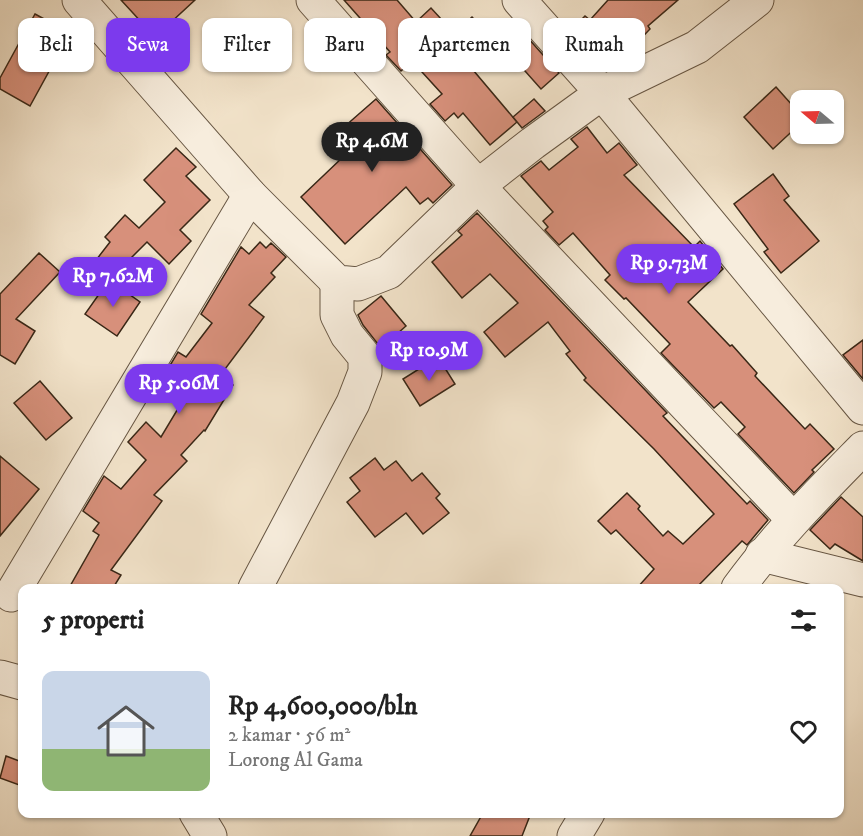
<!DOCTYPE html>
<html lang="id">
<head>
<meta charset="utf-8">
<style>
	body { margin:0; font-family:"IM FELL DW Pica",serif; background:#f6f6f6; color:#222; height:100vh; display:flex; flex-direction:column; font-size:22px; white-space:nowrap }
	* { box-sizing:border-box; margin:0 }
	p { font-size:20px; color:#767676 }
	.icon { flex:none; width:33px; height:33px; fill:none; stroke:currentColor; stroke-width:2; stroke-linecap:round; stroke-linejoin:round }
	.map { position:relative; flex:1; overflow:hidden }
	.side { position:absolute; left:18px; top:584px; width:826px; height:234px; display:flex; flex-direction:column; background:#fff; border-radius:12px; box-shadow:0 2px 4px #0004 }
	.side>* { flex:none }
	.guide { position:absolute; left:18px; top:18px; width:828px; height:54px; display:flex; gap:12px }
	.needle { width:39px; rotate:289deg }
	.buttons { position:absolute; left:790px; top:90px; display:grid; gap:12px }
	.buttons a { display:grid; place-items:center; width:54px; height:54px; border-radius:12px; background:#fff; box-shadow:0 2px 4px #0004; font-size:30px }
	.price { position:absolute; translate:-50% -51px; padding:0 14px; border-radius:21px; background:#7c3aed; color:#fff; font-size:20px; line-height:39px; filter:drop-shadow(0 2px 3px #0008) }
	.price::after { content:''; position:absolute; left:50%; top:36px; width:18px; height:14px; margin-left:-9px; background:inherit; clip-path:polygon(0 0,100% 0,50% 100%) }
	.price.current { background:#222; color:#fff }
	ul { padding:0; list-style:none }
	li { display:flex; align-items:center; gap:18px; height:150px; padding:0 24px }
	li+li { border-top:2px solid #e0e0e0 }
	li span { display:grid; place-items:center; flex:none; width:168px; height:120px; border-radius:12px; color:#555 }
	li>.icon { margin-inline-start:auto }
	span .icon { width:72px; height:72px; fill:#fffc; stroke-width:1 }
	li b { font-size:26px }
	h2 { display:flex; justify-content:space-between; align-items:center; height:72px; padding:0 24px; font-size:26px }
	.chip { padding:0 21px; border-radius:12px; background:#fff; box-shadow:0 2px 4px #0004; font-size:21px; line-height:54px }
	.chip.current { background:#7c3aed; color:#fff }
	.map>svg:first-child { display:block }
	.building { fill:#d7907b; stroke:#392716; stroke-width:1.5 }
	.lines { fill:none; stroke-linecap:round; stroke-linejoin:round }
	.minor-casing { stroke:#675643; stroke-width:35 }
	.minor { stroke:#f7eddd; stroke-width:33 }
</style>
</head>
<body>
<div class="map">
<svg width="863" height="836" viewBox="0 0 863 836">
	<rect width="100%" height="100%" fill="#f2e3ca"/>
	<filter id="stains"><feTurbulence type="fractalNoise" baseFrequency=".00333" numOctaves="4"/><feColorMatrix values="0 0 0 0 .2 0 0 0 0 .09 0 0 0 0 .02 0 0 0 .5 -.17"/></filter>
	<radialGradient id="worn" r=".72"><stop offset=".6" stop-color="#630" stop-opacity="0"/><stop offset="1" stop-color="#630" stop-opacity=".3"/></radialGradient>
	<g class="building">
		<path d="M 121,0 L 195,0 L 155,37 Z"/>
		<path d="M 344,0 L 397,0 L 416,22 L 431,8 L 454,33 L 472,17 L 494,40 L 468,64 L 517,122 L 490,145 L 463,113 L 458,118 L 454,113 L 445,121 L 430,104 L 442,94 L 412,61 L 401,71 L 386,55 L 390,52 Z"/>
		<path d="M 608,0 L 678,0 L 648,26 L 650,29 L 629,51 L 625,47 L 604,67 L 571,30 L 585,16 L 590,20 Z"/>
		<path d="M 35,14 L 70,33 L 30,106 L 0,89 L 0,78 Z"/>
		<path d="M 512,20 L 559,73 L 541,89 L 494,36 Z"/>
		<path d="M 776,87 L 801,115 L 801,123 L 773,149 L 744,117 Z"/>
		<path d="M 376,99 L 452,185 L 433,203 L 428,198 L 420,204 L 406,187 L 345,244 L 301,197 L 344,156 L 327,137 L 341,123 L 344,127 Z"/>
		<path d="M 534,99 L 545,111 L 522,128 L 513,117 Z"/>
		<path d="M 587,127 L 607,153 L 619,143 L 637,165 L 624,175 L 694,247 L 700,241 L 723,269 L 688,302 L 730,346 L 732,345 L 757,373 L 755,376 L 805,429 L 810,424 L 834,449 L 812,470 L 814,472 L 794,493 L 738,434 L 745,427 L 721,402 L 714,408 L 661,353 L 670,344 L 626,298 L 624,299 L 605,280 L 610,275 L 573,233 L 559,245 L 545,230 L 548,227 L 543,221 L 553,212 L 521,176 L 541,161 L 549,170 L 578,147 L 571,139 Z"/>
		<path d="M 176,148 L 196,167 L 186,176 L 210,200 L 180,230 L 191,241 L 169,264 L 147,242 L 111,278 L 93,264 L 110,242 L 105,237 L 125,215 L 139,228 L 165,202 L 144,180 Z"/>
		<path d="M 773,174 L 789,196 L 784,200 L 819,241 L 781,273 L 764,252 L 768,249 L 734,204 Z"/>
		<path d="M 477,213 L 667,413 L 663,416 L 747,504 L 750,501 L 768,520 L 747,545 L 742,541 L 696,588 L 637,588 L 654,569 L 616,530 L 611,534 L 598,521 L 627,493 L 640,506 L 638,509 L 663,536 L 668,531 L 683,544 L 714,514 L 654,449 L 584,380 L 586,378 L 566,354 L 570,351 L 548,322 L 505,357 L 484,332 L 518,303 L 490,274 L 462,298 L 432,262 L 462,235 L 458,231 Z"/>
		<path d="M 260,242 L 266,248 L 271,243 L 286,257 L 271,273 L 275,277 L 249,305 L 264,317 L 219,377 L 233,385 L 205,431 L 204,430 L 181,455 L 187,461 L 154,495 L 162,501 L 111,570 L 121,575 L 113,588 L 69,588 L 99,535 L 93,531 L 99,523 L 83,511 L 104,476 L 121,489 L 146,460 L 128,442 L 146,422 L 161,437 L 185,397 L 160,382 L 178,352 L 186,357 L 212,323 L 201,314 L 241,247 L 249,254 Z"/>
		<path d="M 39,253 L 60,272 L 16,319 L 35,331 L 15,364 L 0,355 L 0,294 Z"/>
		<path d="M 109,280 L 140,302 L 117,336 L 85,314 Z"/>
		<path d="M 381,296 L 406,326 L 381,348 L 363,325 L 358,315 Z"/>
		<path d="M 863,340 L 863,379 L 843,355 Z"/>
		<path d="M 438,357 L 455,384 L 420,406 L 403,379 Z"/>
		<path d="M 40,381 L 72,418 L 46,440 L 14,403 Z"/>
		<path d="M 0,456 L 39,489 L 0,536 Z"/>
		<path d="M 375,458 L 384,470 L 396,461 L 412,481 L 422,473 L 440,494 L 436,498 L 449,513 L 423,534 L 406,513 L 375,537 L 347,502 L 360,491 L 350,478 Z"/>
		<path d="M 841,497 L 863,517 L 863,561 L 835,544 L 830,549 L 810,530 Z"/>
		<path d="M 6,756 L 22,762 L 22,786 L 0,778 Z"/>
		<path d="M 483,813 L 531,813 L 522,836 L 470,836 Z"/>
	</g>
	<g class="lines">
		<defs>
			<g id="minor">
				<path d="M 79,0 L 250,195 L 337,282 L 358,284 L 389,272 L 478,186 L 533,143 L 602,93 L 697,47 L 757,0"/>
				<path d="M 313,0 L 478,186 L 793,519"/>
				<path d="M 519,0 L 602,93 L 863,408"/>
				<path d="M 762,555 L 863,580"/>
				<path d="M 255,588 L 353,403 L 365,372 L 365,357 L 347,335 L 337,315 L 337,282"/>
				<path d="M 738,588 C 775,537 819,493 863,448"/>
				<path d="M 11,595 L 250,195"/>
				<path d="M 0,677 L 22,683"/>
				<path d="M 196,813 L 210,836"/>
				<path d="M 574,836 L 588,813"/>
			</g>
		</defs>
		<use href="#minor" class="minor-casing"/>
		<use href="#minor" class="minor"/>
	</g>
	<rect width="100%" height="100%" filter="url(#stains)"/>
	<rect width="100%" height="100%" fill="url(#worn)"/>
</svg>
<div class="buttons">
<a><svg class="needle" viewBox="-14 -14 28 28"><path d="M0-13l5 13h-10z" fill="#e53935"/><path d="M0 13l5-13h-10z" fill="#767676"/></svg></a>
</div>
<b class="price current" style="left:372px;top:173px">Rp 4.6M</b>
<b class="price" style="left:669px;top:295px">Rp 9.73M</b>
<b class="price" style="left:113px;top:308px">Rp 7.62M</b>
<b class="price" style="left:429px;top:382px">Rp 10.9M</b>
<b class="price" style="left:179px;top:415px">Rp 5.06M</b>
<div class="guide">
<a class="chip">Beli</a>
<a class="chip current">Sewa</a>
<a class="chip">Filter</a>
<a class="chip">Baru</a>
<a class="chip">Apartemen</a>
<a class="chip">Rumah</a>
</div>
<section class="side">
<h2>5 properti<svg class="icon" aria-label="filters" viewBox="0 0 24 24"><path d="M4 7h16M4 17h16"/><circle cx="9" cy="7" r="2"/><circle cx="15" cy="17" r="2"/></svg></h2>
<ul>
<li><span style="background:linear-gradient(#c9d6e8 65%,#8fb573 0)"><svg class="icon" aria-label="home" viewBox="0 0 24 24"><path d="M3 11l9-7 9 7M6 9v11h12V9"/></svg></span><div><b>Rp 4,600,000/bln</b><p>2 kamar · 56 m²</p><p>Lorong Al Gama</p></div><svg class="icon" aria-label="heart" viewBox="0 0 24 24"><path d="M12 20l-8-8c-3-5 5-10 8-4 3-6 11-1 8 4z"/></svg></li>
</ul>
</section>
</div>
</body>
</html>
